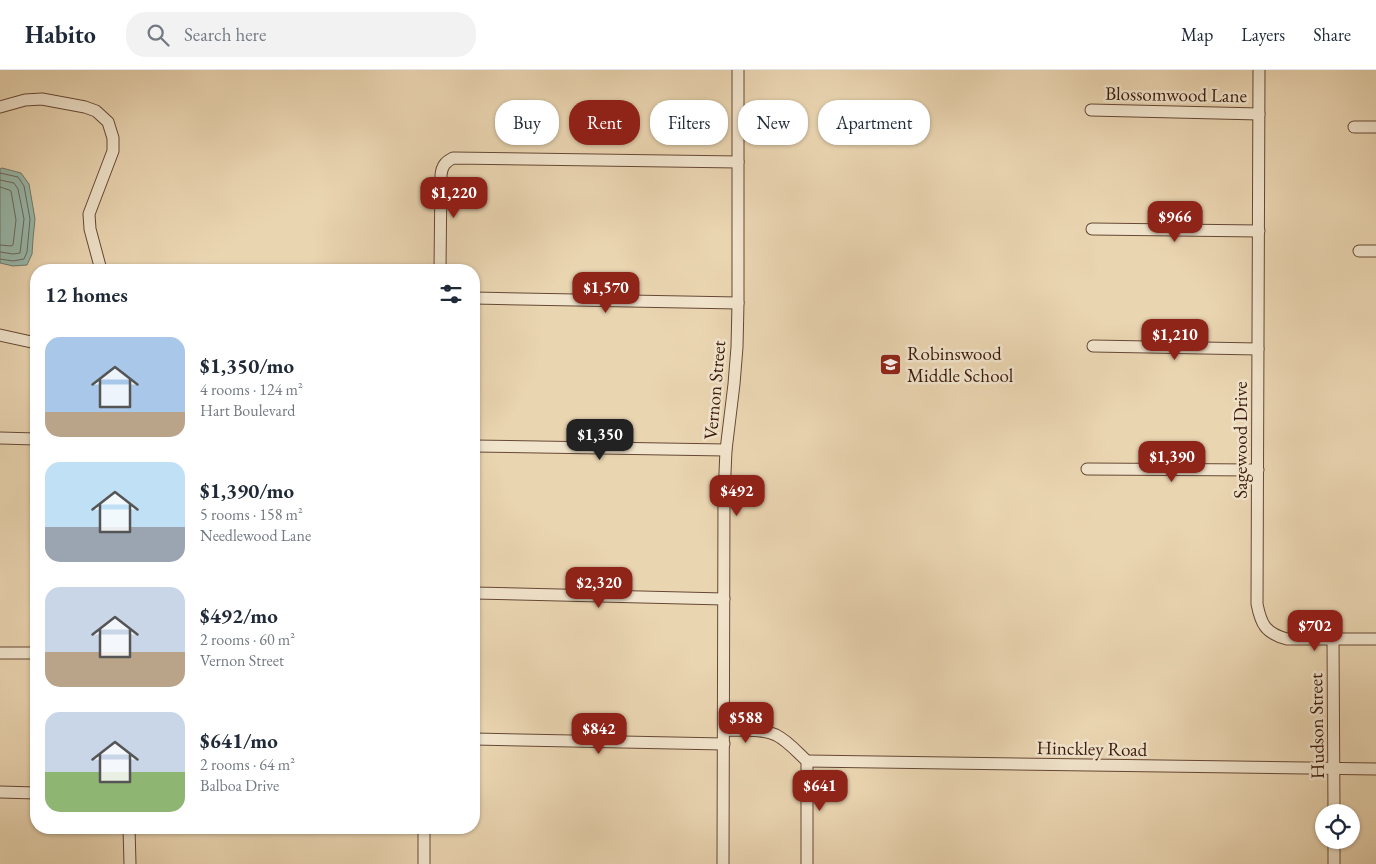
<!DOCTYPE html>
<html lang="en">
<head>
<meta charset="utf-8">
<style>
	body { margin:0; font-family:"EB Garamond",serif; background:#f2f2f3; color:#1f2937; height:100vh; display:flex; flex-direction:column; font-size:19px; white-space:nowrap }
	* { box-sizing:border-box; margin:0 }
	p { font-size:16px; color:#747a83 }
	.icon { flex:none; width:28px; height:28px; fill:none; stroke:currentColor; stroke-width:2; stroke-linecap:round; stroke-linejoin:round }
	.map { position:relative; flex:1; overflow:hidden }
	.drawer { position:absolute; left:30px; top:194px; width:450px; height:570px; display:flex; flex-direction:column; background:#fff; border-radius:20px; box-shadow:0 1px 4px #0004 }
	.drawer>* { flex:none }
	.top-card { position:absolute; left:495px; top:30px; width:475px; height:45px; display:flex; gap:10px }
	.tools { position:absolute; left:1315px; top:734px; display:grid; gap:10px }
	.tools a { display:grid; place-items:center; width:45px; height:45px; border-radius:50%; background:#fff; box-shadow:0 1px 4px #0004; font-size:25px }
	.price { position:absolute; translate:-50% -42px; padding:0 11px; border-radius:10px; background:#8f2418; color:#fff; font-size:16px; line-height:32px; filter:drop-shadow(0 1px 2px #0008) }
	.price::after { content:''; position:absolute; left:50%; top:30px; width:15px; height:11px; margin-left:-8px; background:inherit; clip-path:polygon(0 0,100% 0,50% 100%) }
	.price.on { background:#222; color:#fff }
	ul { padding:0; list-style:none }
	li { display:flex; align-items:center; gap:15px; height:125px; padding:0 15px }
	li span { display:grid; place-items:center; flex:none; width:140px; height:100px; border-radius:15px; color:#555 }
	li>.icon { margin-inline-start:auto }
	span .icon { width:60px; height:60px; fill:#fffc; stroke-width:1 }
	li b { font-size:21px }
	h2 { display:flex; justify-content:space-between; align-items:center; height:60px; padding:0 15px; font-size:21px }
	.pill { padding:0 18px; border-radius:20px; background:#fff; box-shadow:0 1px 4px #0004; font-size:18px; line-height:45px }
	.pill.on { background:#8f2418; color:#fff }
	header { display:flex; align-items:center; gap:30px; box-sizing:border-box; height:70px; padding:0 25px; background:#fff; border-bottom:1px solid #e0e1e3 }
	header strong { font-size:24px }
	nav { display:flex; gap:28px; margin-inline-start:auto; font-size:18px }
	.search { width:350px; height:45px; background:#f2f2f3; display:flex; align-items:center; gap:12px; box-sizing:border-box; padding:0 18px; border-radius:20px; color:#747a83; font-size:19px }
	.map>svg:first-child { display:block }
	.water { fill:#98b9ac; stroke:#72796c }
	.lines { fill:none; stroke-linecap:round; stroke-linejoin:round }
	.shore { stroke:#69695c; stroke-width:1 }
	.minor-casing { stroke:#664835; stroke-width:13 }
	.minor { stroke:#f1e4cc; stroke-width:11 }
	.labels { text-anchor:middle; stroke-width:5; stroke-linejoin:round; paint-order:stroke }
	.street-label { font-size:19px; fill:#3a190c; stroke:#f1e4cc }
	.poi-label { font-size:19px; fill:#3a190c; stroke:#f1e4cc; text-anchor:start }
</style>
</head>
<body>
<header>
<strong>Habito</strong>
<div class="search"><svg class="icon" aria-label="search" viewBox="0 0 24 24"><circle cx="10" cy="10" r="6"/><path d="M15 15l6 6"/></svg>Search here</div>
<nav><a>Map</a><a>Layers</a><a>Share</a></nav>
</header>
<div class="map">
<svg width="1376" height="794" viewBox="0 0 1376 794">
	<rect width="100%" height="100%" fill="#ead5b1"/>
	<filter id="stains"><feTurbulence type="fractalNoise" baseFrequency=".004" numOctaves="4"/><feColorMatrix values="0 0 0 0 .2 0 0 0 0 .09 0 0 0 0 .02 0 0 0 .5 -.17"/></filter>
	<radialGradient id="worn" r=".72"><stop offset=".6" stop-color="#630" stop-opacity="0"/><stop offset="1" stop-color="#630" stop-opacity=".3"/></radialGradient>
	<path class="water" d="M 2,98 L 21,103 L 29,114 L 35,149 L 33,169 L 32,184 L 27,195 L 13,196 L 0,193 L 0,99 Z"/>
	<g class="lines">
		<g class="shore">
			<path d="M 0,103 L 18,107 L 24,116 L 30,149 L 27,182 L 24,189 L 13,191 L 0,189"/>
			<path d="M 0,110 L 14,113 L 18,119 L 24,149 L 20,183 L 13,184 L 0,182"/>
			<path d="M 0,117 L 9,120 L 11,121 L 16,150 L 13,175 L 11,176 L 0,175"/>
		</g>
		<defs>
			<g id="minor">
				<path d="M 1259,0 L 1257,534 C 1261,554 1265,563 1287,569 L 1376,569"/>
				<path d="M 0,37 L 25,30 L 42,29 L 85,37 L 96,41 L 108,52 L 113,68 L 113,81 L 89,144 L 90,159 L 101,200"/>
				<path d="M 1091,40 L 1259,44"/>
				<path d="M 1354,57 L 1376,57"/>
				<path d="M 1092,159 L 1259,161"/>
				<path d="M 1359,181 L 1376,181"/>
				<path d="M 440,200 L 441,105 C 442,96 445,92 453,88 L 738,92"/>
				<path d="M 474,228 L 738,233"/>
				<path d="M 0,265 L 36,273"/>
				<path d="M 1093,276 L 1258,279"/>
				<path d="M 0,368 L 36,369"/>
				<path d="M 474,376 L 726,380"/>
				<path d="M 1087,399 L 1258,400"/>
				<path d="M 474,523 L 724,529"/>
				<path d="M 1333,569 L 1334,742"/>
				<path d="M 0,583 L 36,583"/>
				<path d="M 724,660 C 740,661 761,658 776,665 C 788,671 797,682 807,691 L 807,794"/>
				<path d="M 474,669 L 724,674"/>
				<path d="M 807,691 L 1376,699"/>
				<path d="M 0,722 L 36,723"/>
				<path d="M 129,758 L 130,794"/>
				<path d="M 424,794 L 424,758"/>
				<path d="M 723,794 L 724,426 L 726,380 L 734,314 L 737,277 L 738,233 L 738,0"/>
				<path d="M 1334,794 L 1334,770"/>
			</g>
		</defs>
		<use href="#minor" class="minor-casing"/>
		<use href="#minor" class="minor"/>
	</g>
	<defs>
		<symbol id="school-square" viewBox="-11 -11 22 22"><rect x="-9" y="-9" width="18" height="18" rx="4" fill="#8f2418" stroke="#f1e4cc"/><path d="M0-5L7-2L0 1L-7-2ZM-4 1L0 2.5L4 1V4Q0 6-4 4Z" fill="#fff"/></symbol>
	</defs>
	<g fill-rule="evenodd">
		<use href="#school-square" x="878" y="282" width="25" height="25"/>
	</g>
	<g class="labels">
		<g class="street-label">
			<text transform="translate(1176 24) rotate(1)" y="7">Blossomwood Lane</text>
			<text transform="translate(714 320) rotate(-85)" y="7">Vernon Street</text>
			<text transform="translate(1240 370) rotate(-90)" y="7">Sagewood Drive</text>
			<text transform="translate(1316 656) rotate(-91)" y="7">Hudson Street</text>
			<text transform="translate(1092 678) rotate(1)" y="7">Hinckley Road</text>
		</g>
		<g class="poi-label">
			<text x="907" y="290">Robinswood<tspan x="907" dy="22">Middle School</tspan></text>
		</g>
	</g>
	<rect width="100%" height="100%" filter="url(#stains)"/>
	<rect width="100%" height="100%" fill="url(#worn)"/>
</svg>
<div class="tools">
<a><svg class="icon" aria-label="locate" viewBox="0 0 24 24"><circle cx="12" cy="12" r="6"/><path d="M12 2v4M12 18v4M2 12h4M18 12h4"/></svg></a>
</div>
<b class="price" style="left:454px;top:149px">$1,220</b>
<b class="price" style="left:1175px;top:173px">$966</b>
<b class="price" style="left:606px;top:244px">$1,570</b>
<b class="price" style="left:1175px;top:291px">$1,210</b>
<b class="price on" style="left:600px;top:391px">$1,350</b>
<b class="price" style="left:1172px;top:413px">$1,390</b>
<b class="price" style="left:737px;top:447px">$492</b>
<b class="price" style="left:599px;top:539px">$2,320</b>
<b class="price" style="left:1315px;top:582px">$702</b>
<b class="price" style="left:746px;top:674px">$588</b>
<b class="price" style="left:599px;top:685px">$842</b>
<b class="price" style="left:820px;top:742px">$641</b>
<div class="top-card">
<a class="pill">Buy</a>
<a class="pill on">Rent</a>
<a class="pill">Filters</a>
<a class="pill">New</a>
<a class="pill">Apartment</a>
</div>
<section class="drawer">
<h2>12 homes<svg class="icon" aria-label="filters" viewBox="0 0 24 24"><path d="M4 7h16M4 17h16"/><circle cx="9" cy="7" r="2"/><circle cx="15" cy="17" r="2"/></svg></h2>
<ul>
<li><span style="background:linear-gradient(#a9c7e8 75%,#b9a48a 0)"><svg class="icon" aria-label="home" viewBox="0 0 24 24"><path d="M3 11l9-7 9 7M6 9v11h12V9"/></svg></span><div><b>$1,350/mo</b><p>4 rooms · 124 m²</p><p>Hart Boulevard</p></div></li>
<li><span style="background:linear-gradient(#bfe0f5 65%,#9aa5b1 0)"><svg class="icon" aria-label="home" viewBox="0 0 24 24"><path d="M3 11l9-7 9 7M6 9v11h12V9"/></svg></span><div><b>$1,390/mo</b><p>5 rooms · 158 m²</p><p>Needlewood Lane</p></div></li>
<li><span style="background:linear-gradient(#c9d6e8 65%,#b9a48a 0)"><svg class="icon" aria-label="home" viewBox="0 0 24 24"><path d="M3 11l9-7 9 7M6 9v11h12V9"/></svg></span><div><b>$492/mo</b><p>2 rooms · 60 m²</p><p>Vernon Street</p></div></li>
<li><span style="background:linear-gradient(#c9d6e8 60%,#8fb573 0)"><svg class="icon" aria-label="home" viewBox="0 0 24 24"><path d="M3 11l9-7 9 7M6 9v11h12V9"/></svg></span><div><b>$641/mo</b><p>2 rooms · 64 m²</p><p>Balboa Drive</p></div></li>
</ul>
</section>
</div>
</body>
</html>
